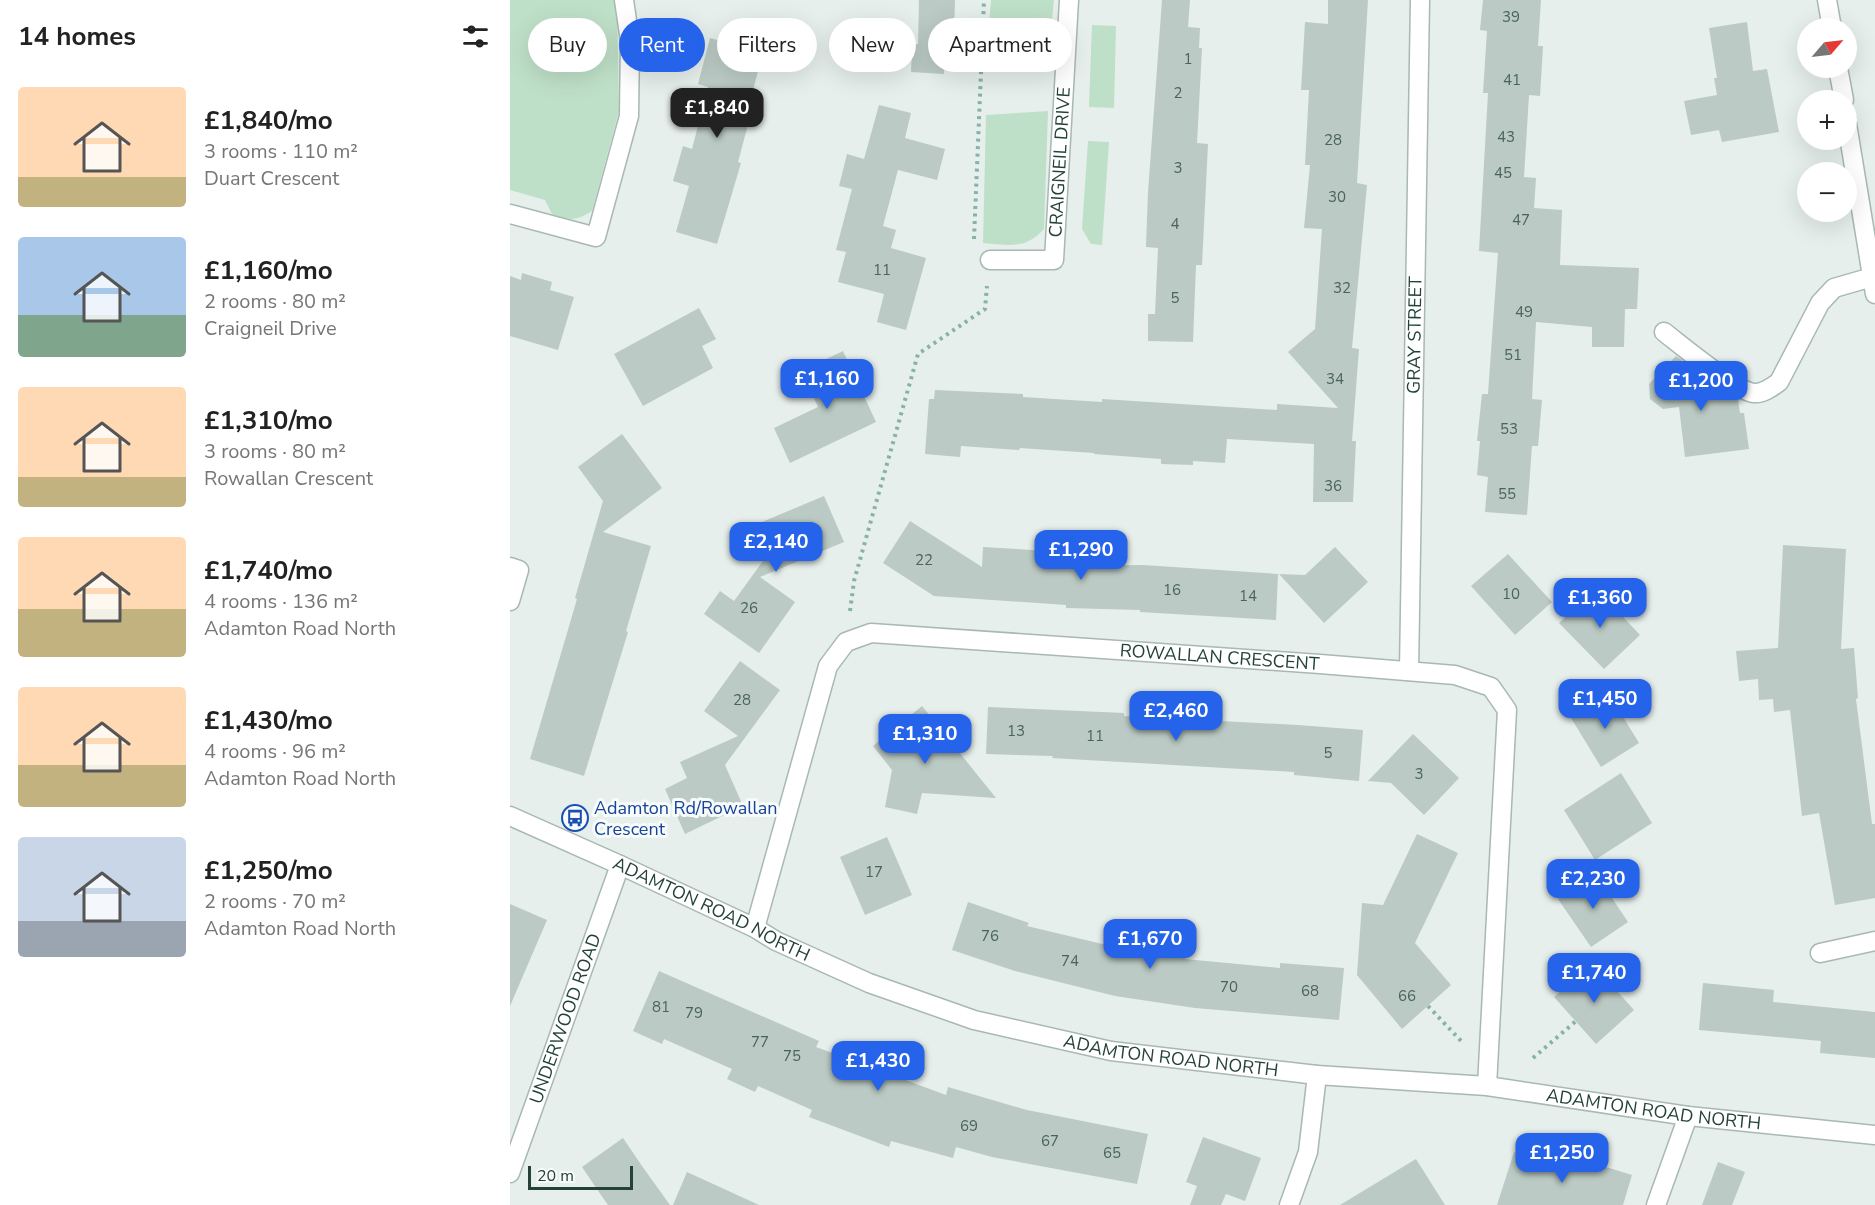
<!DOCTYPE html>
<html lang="en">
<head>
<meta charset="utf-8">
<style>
	body { margin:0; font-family:"Nunito Sans",sans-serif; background:#f6f6f6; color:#222; height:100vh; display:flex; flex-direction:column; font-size:22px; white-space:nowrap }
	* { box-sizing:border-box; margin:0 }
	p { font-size:20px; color:#767676 }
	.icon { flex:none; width:33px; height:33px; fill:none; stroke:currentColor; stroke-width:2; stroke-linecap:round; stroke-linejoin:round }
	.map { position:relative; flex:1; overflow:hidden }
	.side { display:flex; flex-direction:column; background:#fff; width:510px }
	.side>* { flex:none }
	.top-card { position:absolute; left:18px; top:18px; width:570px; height:54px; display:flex; gap:12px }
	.needle { width:39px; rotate:62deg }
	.fabs { position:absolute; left:1287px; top:18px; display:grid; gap:12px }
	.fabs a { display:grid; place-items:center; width:60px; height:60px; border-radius:50%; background:#fff; box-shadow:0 6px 24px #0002; font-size:30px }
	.scale { position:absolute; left:18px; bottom:15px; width:105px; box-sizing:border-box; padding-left:6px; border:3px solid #24423a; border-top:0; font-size:16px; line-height:21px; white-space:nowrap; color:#24423a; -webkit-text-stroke:4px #f7fbf9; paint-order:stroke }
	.price { position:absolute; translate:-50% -51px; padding:0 14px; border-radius:12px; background:#2563eb; color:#fff; font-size:20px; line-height:39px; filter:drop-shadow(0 2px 3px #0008) }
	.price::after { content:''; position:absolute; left:50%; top:36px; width:18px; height:14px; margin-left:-9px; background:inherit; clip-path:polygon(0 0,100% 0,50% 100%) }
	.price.on { background:#222; color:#fff }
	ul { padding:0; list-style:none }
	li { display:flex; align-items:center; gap:18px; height:150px; padding:0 18px }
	li span { display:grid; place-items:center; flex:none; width:168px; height:120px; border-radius:6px; color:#555 }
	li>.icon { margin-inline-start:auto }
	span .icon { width:72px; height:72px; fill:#fffc; stroke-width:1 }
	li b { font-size:26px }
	h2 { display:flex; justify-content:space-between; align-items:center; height:72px; padding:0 18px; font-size:26px }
	.tag { padding:0 21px; border-radius:27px; background:#fff; box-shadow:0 6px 24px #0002; font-size:21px; line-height:54px }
	.tag.on { background:#2563eb; color:#fff }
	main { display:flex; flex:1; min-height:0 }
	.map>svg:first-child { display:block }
	.green { fill:#bfe0c8 }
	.building { fill:#bbcac4 }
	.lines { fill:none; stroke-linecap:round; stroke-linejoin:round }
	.service-casing { stroke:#a8b8b2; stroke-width:21 }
	.minor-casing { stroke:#a8b8b2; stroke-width:21 }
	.tertiary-casing { stroke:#a8b8b2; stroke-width:21 }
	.path { stroke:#86b3a5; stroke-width:4; stroke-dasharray:3 4.5; stroke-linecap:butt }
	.service { stroke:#fff; stroke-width:18 }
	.minor { stroke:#fff; stroke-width:18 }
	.tertiary { stroke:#fff; stroke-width:18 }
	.labels { text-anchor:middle; stroke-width:6; stroke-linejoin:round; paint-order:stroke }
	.number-label { font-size:15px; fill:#4a645c }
	.street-label { font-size:18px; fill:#24423a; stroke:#f7fbf9 }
	.transit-label { font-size:18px; fill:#164399; stroke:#f7fbf9; text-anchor:start }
</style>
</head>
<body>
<main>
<section class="side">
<h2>14 homes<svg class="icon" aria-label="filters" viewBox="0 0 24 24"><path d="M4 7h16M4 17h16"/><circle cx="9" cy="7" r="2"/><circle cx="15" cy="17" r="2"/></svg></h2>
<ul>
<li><span style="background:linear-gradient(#ffd9b3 75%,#c2b280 0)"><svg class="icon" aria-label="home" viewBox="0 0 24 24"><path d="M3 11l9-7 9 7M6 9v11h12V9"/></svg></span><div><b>£1,840/mo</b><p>3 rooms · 110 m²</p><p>Duart Crescent</p></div></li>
<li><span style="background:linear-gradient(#a9c7e8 65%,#7fa58c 0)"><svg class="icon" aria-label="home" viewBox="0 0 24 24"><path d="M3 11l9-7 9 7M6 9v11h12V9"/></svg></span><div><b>£1,160/mo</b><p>2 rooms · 80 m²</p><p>Craigneil Drive</p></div></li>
<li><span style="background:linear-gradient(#ffd9b3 75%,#c2b280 0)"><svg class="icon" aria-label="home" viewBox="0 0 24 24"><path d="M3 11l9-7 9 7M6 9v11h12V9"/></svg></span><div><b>£1,310/mo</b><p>3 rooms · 80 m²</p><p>Rowallan Crescent</p></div></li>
<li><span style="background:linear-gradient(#ffd9b3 60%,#c2b280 0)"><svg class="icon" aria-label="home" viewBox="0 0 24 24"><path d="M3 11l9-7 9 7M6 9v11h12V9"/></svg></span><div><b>£1,740/mo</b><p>4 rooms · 136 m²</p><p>Adamton Road North</p></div></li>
<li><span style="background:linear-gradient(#ffd9b3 65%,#c2b280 0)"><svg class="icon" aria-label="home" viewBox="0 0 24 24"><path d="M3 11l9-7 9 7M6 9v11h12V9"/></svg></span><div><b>£1,430/mo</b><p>4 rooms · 96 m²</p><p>Adamton Road North</p></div></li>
<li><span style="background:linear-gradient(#c9d6e8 70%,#9aa5b1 0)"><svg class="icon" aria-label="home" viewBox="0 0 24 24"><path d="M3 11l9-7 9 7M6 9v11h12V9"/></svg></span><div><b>£1,250/mo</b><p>2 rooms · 70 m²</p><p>Adamton Road North</p></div></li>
</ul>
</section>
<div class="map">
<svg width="1365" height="1205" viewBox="0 0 1365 1205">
	<rect width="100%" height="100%" fill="#e6efeb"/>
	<g class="green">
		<path d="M 0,0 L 107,0 L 109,111 L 82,211 C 66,221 60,221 42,214 L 35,200 L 0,190 Z"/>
		<path d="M 481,0 L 544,0 L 540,37 L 478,39 Z"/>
		<path d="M 582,25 L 606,26 L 604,108 L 579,107 Z"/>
		<path d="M 538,111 L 534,229 C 515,250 499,245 473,243 L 476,115 Z"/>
		<path d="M 578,141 L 599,142 L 592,245 L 581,244 L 572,229 Z"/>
	</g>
	<g class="building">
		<path d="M 409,0 L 445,0 L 444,34 L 436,34 L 434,74 L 401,72 L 402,44 L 408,44 Z"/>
		<path d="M 652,0 L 680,0 L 678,27 L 690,28 L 689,48 L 692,48 L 687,143 L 698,144 L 692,265 L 686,265 L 683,342 L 638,341 L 638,314 L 645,314 L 648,248 L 636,247 L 638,192 Z"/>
		<path d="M 818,0 L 858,0 L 847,183 L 857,185 L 842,348 L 849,349 L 842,441 L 846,441 L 843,502 L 803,502 L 804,444 L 717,439 L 715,463 L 683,461 L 683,465 L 651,464 L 651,459 L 584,454 L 584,453 L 510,448 L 509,450 L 451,446 L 450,457 L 415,454 L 419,399 L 424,399 L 425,390 L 513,394 L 513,397 L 592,402 L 592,399 L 767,410 L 767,404 L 828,408 L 778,352 L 805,329 L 812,229 L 794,228 L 800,165 L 795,165 L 799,90 L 791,90 L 795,22 L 818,24 Z"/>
		<path d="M 973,0 L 1031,0 L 1028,46 L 1033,46 L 1030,96 L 1019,95 L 1014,177 L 1026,178 L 1024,208 L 1052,210 L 1050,265 L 1129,268 L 1127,309 L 1115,309 L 1114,347 L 1082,347 L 1082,327 L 1026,322 L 1022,399 L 1032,400 L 1028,446 L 1022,446 L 1017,515 L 975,512 L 978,477 L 967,475 L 970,441 L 967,441 L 972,394 L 978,394 L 988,253 L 969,251 L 978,93 L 973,93 L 977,31 L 970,30 Z"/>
		<path d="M 1237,22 L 1243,71 L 1257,69 L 1269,132 L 1212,142 L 1209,130 L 1181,135 L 1174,101 L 1207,95 L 1204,78 L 1207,78 L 1199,28 Z"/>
		<path d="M 200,38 L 253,52 L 242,94 L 246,95 L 228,162 L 231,163 L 207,244 L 166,232 L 179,186 L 163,181 L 173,146 L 182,149 L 198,87 L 188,84 Z"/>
		<path d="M 369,105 L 401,113 L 395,138 L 435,149 L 427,180 L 388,170 L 373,226 L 386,230 L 381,248 L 416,258 L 396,330 L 367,322 L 374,294 L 328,282 L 336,252 L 326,250 L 342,189 L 329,186 L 337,154 L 354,159 Z"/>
		<path d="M 12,273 L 42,282 L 40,290 L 64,297 L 48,350 L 0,336 L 0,276 L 11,280 Z"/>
		<path d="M 189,308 L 206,339 L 192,346 L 203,368 L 133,406 L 104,354 Z"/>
		<path d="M 333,351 L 366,422 L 280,463 L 264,428 L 308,407 L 291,371 Z"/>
		<path d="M 1166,356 L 1172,360 L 1170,371 L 1184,370 L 1194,377 L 1196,391 L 1211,389 L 1228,399 L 1230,413 L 1234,413 L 1239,449 L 1175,457 L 1169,407 L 1153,409 L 1140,399 L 1139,384 Z"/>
		<path d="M 112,434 L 152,488 L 93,532 L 141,546 L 116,631 L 118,632 L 74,776 L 20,759 L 67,599 L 65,598 L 93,501 L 68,467 Z"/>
		<path d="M 314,496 L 334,542 L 250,577 L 285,602 L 249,653 L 194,614 L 210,591 L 224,601 L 263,547 L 252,522 Z"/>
		<path d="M 400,521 L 472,567 L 473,547 L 539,551 L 538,566 L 633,565 L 768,574 L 766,620 L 630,612 L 630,610 L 556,608 L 556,605 L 424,596 L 373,563 Z"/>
		<path d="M 1273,545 L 1336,549 L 1331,649 L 1344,648 L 1348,698 L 1346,699 L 1362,824 L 1365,824 L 1365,898 L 1325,905 L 1309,813 L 1292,816 L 1280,710 L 1264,712 L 1263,699 L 1249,700 L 1248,679 L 1229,681 L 1226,651 L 1268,648 Z"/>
		<path d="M 825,547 L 858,582 L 814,623 L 769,574 L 795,575 Z"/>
		<path d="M 998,554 L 1042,602 L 1005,635 L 961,586 Z"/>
		<path d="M 1086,588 L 1130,635 L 1094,669 L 1049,623 Z"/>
		<path d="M 230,661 L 270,690 L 215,765 L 233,806 L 175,834 L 155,789 L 177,778 L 170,762 L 228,736 L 194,711 Z"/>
		<path d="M 1099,694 L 1129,743 L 1091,767 L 1061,718 Z"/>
		<path d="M 412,706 L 486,798 L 412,793 L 407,814 L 375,807 L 382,770 L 363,746 Z"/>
		<path d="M 478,707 L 614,713 L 614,716 L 710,723 L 710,721 L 788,725 L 853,730 L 849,781 L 784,775 L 784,772 L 542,758 L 543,756 L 476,754 Z"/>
		<path d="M 903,734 L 949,778 L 914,815 L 881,783 L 858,781 Z"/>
		<path d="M 1111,773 L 1142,823 L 1085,860 L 1054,810 Z"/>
		<path d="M 907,834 L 948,853 L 905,943 L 941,985 L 892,1029 L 847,975 L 852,903 L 873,905 Z"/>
		<path d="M 377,837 L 402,895 L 355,915 L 330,857 Z"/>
		<path d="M 1086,874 L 1118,922 L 1081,947 L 1048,899 Z"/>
		<path d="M 458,902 L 519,923 L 517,926 L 609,948 L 610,938 L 676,947 L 675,959 L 770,968 L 770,963 L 834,968 L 829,1020 L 685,1008 L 605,996 L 505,971 L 442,950 Z"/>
		<path d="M 0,904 L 37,920 L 0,1006 Z"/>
		<path d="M 1082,963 L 1124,1010 L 1086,1044 L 1044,997 Z"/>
		<path d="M 149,971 L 309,1041 L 306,1047 L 436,1095 L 438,1087 L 517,1110 L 638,1134 L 627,1184 L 482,1157 L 446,1147 L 443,1158 L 381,1141 L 379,1147 L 299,1117 L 302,1110 L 248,1086 L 245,1092 L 217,1079 L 222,1069 L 154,1039 L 152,1044 L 123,1031 Z"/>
		<path d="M 1193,983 L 1264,990 L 1263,1002 L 1365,1012 L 1365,1058 L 1310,1053 L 1311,1041 L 1189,1030 Z"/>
		<path d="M 693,1137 L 751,1158 L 735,1201 L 716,1194 L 711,1205 L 680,1205 L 687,1186 L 676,1182 Z"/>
		<path d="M 113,1138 L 132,1166 L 160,1205 L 98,1205 L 91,1195 L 72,1167 Z"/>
		<path d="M 1004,1152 L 1060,1171 L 1064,1157 L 1122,1175 L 1113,1205 L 987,1205 Z"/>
		<path d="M 906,1159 L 935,1205 L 830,1205 Z"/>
		<path d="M 1208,1162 L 1235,1172 L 1222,1205 L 1192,1205 Z"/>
		<path d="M 177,1172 L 249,1205 L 163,1205 Z"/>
	</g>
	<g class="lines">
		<defs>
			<g id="service">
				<path d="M 1154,332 C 1171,345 1226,391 1244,393 C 1253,394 1262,387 1269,382 L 1310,303 L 1324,288 L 1362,277"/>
				<path d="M 1310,953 L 1365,941"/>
			</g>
			<g id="minor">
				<path d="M 0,214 L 86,237 L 119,116 L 120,41 L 114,0"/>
				<path id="s1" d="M 480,260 L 544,260 L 559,0"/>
				<path d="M 0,567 L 9,570 L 0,601"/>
				<path id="s2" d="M 899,671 L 910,0"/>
				<path id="s3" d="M 245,928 L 318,666 L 336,642 L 361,633 L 810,664 L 945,675 L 981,687 L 997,710 L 977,1086"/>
				<path id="s4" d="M 0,1173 L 110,865"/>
				<path d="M 779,1205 L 798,1152 L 807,1075"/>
				<path d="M 1146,1205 L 1178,1116"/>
			</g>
			<g id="tertiary">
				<path d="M 1317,0 L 1322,28"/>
				<path d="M 1328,68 L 1334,100"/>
				<path d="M 1336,118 L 1365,294"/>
				<path id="s5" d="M 0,816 L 110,865 L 245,928 L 266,941 L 359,983 L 464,1020 L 601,1051 L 807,1075 L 977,1086 L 1178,1116 L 1365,1135"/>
			</g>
		</defs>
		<use href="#service" class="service-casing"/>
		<use href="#minor" class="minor-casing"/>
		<use href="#tertiary" class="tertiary-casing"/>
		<g class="path">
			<path d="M 464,239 L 474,0"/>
			<path d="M 340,611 L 344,581 L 408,354 L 475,309 L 477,286"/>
			<path d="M 918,1006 L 952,1042"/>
			<path d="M 1023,1058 L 1066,1021"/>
		</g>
		<use href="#service" class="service"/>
		<use href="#minor" class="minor"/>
		<use href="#tertiary" class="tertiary"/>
	</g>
	<defs>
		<symbol id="bus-ring" viewBox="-11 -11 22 22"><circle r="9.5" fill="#f7fbf9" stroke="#1a4fb4" stroke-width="1.5"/><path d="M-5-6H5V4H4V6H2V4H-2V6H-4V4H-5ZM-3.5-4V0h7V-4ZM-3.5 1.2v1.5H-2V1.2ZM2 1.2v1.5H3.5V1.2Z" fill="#1a4fb4"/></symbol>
	</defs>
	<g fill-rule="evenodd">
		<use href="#bus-ring" x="50" y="803" width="30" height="30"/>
	</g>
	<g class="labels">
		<g class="number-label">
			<text x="1001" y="22">39</text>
			<text x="678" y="64">1</text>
			<text x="1002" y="85">41</text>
			<text x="668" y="98">2</text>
			<text x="996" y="142">43</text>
			<text x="823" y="145">28</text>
			<text x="668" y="173">3</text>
			<text x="993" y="178">45</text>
			<text x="827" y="202">30</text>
			<text x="1011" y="225">47</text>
			<text x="665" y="229">4</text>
			<text x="372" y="275">11</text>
			<text x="832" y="293">32</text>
			<text x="665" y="303">5</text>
			<text x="1014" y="317">49</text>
			<text x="1003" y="360">51</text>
			<text x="825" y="384">34</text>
			<text x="999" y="434">53</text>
			<text x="823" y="491">36</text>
			<text x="997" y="499">55</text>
			<text x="414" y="565">22</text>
			<text x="662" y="595">16</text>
			<text x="1001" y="599">10</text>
			<text x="738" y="601">14</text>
			<text x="239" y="613">26</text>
			<text x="232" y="705">28</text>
			<text x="506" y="736">13</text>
			<text x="585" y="741">11</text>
			<text x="818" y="758">5</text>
			<text x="909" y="779">3</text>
			<text x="364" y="877">17</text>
			<text x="480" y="941">76</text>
			<text x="560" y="966">74</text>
			<text x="719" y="992">70</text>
			<text x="800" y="996">68</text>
			<text x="897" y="1001">66</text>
			<text x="151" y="1012">81</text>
			<text x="184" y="1018">79</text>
			<text x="250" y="1047">77</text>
			<text x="282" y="1061">75</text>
			<text x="459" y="1131">69</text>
			<text x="540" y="1146">67</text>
			<text x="602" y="1158">65</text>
		</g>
		<g class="street-label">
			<text dy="6" stroke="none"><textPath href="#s1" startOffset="162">CRAIGNEIL DRIVE</textPath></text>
			<text dy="6" stroke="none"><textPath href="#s2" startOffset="336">GRAY STREET</textPath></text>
			<text dy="6" stroke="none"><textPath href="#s3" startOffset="678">ROWALLAN CRESCENT</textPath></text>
			<text dy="6" stroke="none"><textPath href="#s5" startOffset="222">ADAMTON ROAD NORTH</textPath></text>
			<text dy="6" stroke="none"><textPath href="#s4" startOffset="164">UNDERWOOD ROAD</textPath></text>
			<text dy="6" stroke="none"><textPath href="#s5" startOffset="708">ADAMTON ROAD NORTH</textPath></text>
			<text dy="6" stroke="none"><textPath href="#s5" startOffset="1194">ADAMTON ROAD NORTH</textPath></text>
		</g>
		<g class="transit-label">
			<text x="84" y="814">Adamton Rd/Rowallan<tspan x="84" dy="21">Crescent</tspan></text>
		</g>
	</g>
</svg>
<div class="fabs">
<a><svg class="needle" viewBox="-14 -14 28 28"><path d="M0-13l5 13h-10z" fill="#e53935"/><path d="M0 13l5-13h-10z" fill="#767676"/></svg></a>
<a>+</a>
<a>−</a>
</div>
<div class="scale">20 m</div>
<b class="price on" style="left:207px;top:139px">£1,840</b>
<b class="price" style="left:317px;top:410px">£1,160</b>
<b class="price" style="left:1191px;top:412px">£1,200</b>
<b class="price" style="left:266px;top:573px">£2,140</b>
<b class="price" style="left:571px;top:581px">£1,290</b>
<b class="price" style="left:1090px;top:629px">£1,360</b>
<b class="price" style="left:1095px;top:730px">£1,450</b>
<b class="price" style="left:666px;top:742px">£2,460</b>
<b class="price" style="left:415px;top:765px">£1,310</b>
<b class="price" style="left:1083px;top:910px">£2,230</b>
<b class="price" style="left:640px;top:970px">£1,670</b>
<b class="price" style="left:1084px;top:1004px">£1,740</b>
<b class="price" style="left:368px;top:1092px">£1,430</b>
<b class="price" style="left:1052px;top:1184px">£1,250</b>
<div class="top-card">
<a class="tag">Buy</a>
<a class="tag on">Rent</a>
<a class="tag">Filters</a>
<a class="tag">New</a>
<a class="tag">Apartment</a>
</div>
</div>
</main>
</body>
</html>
